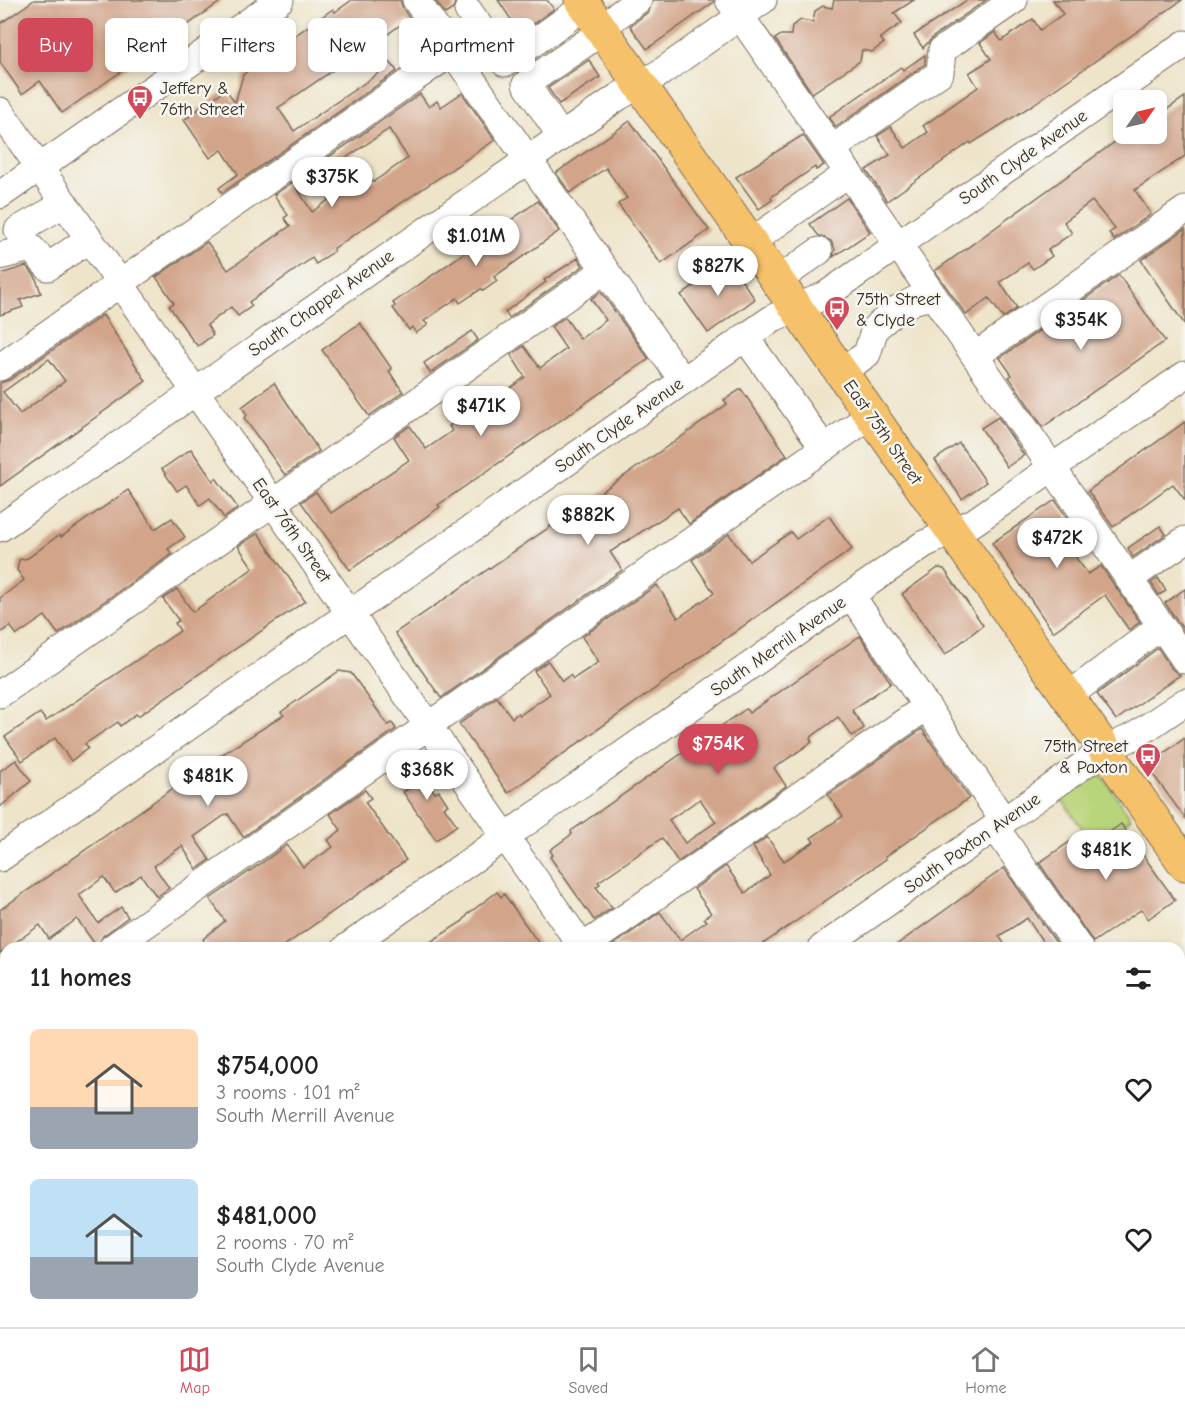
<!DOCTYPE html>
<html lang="en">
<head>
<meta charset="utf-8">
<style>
	body { margin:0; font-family:"Comic Neue",sans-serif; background:#f2f2f2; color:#222; height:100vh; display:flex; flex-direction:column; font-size:22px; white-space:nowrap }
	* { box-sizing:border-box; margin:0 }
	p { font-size:20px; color:#767676 }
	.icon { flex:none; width:33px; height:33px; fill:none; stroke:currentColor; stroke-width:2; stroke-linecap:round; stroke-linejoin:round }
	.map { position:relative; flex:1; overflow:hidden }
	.details { position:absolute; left:0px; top:942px; width:1185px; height:386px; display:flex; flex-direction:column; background:#fff; border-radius:18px 18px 0 0; box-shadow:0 3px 9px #0003 }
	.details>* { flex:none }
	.top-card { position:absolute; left:18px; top:18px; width:600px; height:54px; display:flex; gap:12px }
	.needle { width:39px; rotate:56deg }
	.tools { position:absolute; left:1113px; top:90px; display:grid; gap:12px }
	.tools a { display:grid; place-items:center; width:54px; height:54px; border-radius:9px; background:#fff; box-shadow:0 3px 9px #0003; font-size:30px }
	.price { position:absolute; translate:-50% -51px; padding:0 14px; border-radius:21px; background:#fff; color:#222; font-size:20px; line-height:39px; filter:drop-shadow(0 2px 3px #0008) }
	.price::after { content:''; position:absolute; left:50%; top:36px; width:18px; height:14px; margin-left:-9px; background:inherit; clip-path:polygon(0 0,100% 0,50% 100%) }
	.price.on { background:#d1495b; color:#fff }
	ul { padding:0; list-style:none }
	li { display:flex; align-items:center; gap:18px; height:150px; padding:0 30px }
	li span { display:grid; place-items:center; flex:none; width:168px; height:120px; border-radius:9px; color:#555 }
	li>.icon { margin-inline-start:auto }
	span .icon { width:72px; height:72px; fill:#fffc; stroke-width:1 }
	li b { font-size:26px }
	h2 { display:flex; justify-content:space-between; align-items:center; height:72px; padding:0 30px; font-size:26px }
	.chip { padding:0 21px; border-radius:9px; background:#fff; box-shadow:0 3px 9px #0003; font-size:21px; line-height:54px }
	.chip.on { background:#d1495b; color:#fff }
	.dock { display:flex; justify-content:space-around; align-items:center; height:84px; border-top:2px solid #e0e0e0; background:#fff; font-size:16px; color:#767676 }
	.dock a { display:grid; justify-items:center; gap:3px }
	.dock .on { color:#d1495b }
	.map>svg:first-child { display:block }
	.green { fill:#b9d57b; stroke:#7a804c; stroke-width:1.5 }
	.building { fill:#d2a48a; fill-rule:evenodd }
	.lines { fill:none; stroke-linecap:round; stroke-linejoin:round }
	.minor-casing { stroke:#7a6b5a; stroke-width:29 }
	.major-casing { stroke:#7a6b5a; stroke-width:35 }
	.minor { stroke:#fff; stroke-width:27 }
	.major { stroke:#f5c16b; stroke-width:33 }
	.labels { text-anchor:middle; stroke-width:5; stroke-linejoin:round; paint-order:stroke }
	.poi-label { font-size:18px; fill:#3b2a1e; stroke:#f6f6f2; text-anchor:start }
	.street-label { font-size:18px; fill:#3b2a1e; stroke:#f6f6f2 }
</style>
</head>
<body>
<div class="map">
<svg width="1185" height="1327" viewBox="0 0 1185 1327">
	<rect width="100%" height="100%" fill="#f6f6f2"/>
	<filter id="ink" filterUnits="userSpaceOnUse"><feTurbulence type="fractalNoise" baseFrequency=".0167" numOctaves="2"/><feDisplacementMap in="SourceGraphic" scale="12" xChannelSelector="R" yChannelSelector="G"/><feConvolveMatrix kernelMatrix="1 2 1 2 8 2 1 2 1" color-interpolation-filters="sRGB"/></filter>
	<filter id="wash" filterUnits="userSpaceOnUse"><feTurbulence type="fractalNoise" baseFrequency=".008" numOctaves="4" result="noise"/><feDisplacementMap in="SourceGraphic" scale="24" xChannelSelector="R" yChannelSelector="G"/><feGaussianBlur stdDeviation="1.35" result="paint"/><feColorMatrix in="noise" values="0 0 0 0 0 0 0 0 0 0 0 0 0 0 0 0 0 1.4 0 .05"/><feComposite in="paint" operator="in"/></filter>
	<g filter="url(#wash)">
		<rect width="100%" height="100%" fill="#eee4c9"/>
		<path class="green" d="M 1094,774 L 1104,778 L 1131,818 L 1093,844 L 1060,797 Z"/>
		<g id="blocks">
			<g class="building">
				<path d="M 34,0 L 223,0 L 62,113 L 40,81 L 22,94 L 0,62 L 0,24 Z"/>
				<path d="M 352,0 L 400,0 L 403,9 L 419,32 L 417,34 L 407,20 L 377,42 L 372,36 L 349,53 L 352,57 L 278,108 L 294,131 L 379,73 L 377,71 L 390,62 L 397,71 L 222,193 L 219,188 L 238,174 L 222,150 L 210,158 L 184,120 L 226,89 L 235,103 L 243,75 L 257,62 L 333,9 L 335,12 Z"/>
				<path d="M 435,0 L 456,0 L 453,9 L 445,14 Z"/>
				<path d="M 498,0 L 547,0 L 554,9 L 520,33 Z"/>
				<path d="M 653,0 L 713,0 L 714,2 L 647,49 L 630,26 L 648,12 Z"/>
				<path d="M 834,0 L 914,0 L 894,13 L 902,23 L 880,38 L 884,43 L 872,52 L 862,50 L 860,61 L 812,93 L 775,39 L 781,35 L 791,35 L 792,26 L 801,20 L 813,22 L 815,11 L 823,6 L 832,8 Z"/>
				<path d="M 967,0 L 986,0 L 933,37 L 923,48 L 914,35 Z"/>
				<path d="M 1053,0 L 1182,0 L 1031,106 L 971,144 L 970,142 L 887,201 L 866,170 L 890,155 L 877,136 L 891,127 L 905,148 L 928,132 L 923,126 L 978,87 L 969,73 L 991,59 L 980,43 L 995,32 L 1001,41 L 1033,19 L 1040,30 L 1063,14 Z"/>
				<path d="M 425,41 L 430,48 L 419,56 L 414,49 Z"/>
				<path d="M 925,55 L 925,64 L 836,127 L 829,117 L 901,67 L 903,70 Z"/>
				<path d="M 589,60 L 600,77 L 559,104 L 548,88 Z"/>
				<path d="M 462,93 L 495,140 L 333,249 L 334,251 L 316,264 L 312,258 L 281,280 L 249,302 L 252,306 L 238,316 L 231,307 L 207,325 L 213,335 L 198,346 L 193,341 L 169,306 L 174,303 L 156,277 L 207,242 L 228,270 L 290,226 L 284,218 L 288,215 L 274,195 L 293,182 L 312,212 L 342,190 L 322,162 L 420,94 L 429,107 L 437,101 L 441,107 ZM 389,129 L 408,158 L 373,182 L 369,176 L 359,183 L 343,160 Z"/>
				<path d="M 1185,97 L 1185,156 L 1135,190 L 1151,214 L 1114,240 L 1109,233 L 1115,229 L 1092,201 L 1064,222 L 1072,233 L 1048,250 L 1052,256 L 1033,269 L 1028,263 L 1000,282 L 1017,308 L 1003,318 L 989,298 L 966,315 L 935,271 L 1126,134 L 1156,134 L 1156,117 Z"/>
				<path d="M 630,121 L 709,230 L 661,264 L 618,204 L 627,198 L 606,168 L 570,193 L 556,173 Z"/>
				<path d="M 803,135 L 824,165 L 816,170 L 815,167 L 771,197 L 772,200 L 759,209 L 736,177 Z"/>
				<path d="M 847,198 L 870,232 L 833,257 L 835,249 L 831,241 L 818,235 L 810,224 Z"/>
				<path d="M 538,201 L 559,231 L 494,277 L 497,281 L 483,291 L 481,289 L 460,303 L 457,298 L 424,321 L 428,325 L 416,333 L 412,327 L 409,330 L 393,308 L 395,306 L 393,303 Z"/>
				<path d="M 1185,229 L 1185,325 L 1141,260 Z"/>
				<path d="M 578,258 L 583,266 L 509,318 L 505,312 L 546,282 L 544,280 Z"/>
				<path d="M 728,261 L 755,299 L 708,333 L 681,295 Z"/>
				<path d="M 26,266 L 35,276 L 41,293 L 20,300 L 23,307 L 0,315 L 0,274 Z"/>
				<path d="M 1119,275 L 1165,341 L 1043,427 L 1009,377 L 1012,375 L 1000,358 Z"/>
				<path d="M 601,292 L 649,359 L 438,505 L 440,507 L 350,570 L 301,502 L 316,492 L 331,513 L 409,460 L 394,437 L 410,426 L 426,449 L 452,431 L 449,426 L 466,414 L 453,396 L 466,387 L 482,409 L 525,377 L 511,355 L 524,346 L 540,368 L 566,349 L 551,327 L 565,317 L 580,339 L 606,320 L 591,299 Z"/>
				<path d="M 103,315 L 146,381 L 0,486 L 0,383 L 9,380 ZM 49,359 L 65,381 L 20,414 L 3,392 Z"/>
				<path d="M 360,323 L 392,369 L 389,371 L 403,392 L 369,416 L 322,350 Z"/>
				<path d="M 472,331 L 478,340 L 430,373 L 424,363 Z"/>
				<path d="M 274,383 L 319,451 L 285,475 L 244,418 L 247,415 L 242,407 Z"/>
				<path d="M 741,389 L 787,455 L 689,524 L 678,508 L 610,552 L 622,570 L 441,698 L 395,633 L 687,433 L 727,404 L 724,400 Z"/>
				<path d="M 998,417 L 1024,455 L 1007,467 L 981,428 Z"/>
				<path d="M 1185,422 L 1185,500 L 1173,484 L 1113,527 L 1088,491 Z"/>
				<path d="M 959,443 L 986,482 L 962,499 L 935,460 Z"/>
				<path d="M 191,449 L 213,481 L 216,478 L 238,508 L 224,518 L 210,498 L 200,505 L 186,485 L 177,491 L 162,469 Z"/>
				<path d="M 128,490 L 155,529 L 172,518 L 185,537 L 168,549 L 172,554 L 58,634 L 45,616 L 17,635 L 10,626 L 0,633 L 0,598 L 24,580 L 17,570 L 19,560 L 28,558 L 59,535 L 61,537 Z"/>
				<path d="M 1055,500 L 1087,546 L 1074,555 L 1088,574 L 1101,566 L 1140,622 L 1129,630 L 1105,595 L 1053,632 L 992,543 Z"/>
				<path d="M 829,516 L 852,549 L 508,793 L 459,724 L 497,697 L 512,718 L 518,713 L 520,715 L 550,694 L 534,671 L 548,661 L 562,681 L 570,675 L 573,679 L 599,662 L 582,637 L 657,585 L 678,618 L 714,593 L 692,560 L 729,534 L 749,561 L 791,532 L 796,539 Z"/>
				<path d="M 1160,526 L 1166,534 L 1133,557 L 1128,548 Z"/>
				<path d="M 258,533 L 305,601 L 138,716 L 136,714 L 120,726 L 118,722 L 85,744 L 88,748 L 71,761 L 55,738 L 22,761 L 5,737 L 40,713 L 46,721 L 180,631 L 175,623 L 179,621 L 163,599 L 177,589 L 193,612 L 253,568 L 238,546 Z"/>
				<path d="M 938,568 L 944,569 L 983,625 L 945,655 L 902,594 Z"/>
				<path d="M 1158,578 L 1166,591 L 1159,595 L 1151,583 Z"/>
				<path d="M 1185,589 L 1185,632 L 1165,603 Z"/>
				<path d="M 860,636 L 891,683 L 852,710 L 864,728 L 852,736 L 838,717 L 810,738 L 812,742 L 774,768 L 786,786 L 678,862 L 662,838 L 633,858 L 598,882 L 600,884 L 596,887 L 612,908 L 594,920 L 550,857 L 553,855 L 550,850 L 572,834 L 571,831 L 691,747 L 746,709 L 749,713 ZM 700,799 L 716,822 L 685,843 L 669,820 Z"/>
				<path d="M 1158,648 L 1172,669 L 1180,675 L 1116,720 L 1097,694 Z"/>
				<path d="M 339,671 L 351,673 L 388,725 L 392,723 L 396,729 L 243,837 L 228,814 L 225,815 L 194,837 L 210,860 L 197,869 L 182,846 L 154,866 L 169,888 L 157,897 L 141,875 L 115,893 L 104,877 L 79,895 L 98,923 L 121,907 L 128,917 L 103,936 L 97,947 L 77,919 L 49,939 L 40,925 L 0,953 L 0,910 L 213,760 L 284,715 L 281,712 Z"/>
				<path d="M 922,729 L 969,798 L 885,857 L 886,859 L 757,948 L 612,946 L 660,912 L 680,940 L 707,921 L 704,918 L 711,913 L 694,889 L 726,866 L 745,893 L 770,875 L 753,847 L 767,837 L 784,861 L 814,842 L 811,838 L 843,816 L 828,795 Z"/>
				<path d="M 1185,738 L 1185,818 L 1149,769 L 1150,763 Z"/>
				<path d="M 413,756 L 418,764 L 416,766 L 435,793 L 439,791 L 448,805 L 444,807 L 457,825 L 436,840 L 403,792 L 413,786 L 399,766 Z"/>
				<path d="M 16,760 L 31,781 L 0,807 L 0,771 Z"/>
				<path d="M 365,790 L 371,798 L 365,802 L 406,860 L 281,948 L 208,948 L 203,939 L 225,921 L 210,899 L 287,845 L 303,867 L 333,847 L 328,840 L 341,830 L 330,814 Z"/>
				<path d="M 1121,824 L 1175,900 L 1148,919 L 1142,909 L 1093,942 L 1039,863 L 1084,832 L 1093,844 Z"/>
				<path d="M 1004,868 L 1057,944 L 1047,948 L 1027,918 L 999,936 L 1007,948 L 892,948 Z"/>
				<path d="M 497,892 L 501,897 L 504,894 L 542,948 L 421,948 L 463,921 L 469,913 Z"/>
			</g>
		</g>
	</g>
	<g filter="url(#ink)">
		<use href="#blocks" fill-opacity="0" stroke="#7a6b5a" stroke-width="1.5"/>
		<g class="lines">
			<defs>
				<g id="minor">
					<path d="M 416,0 L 683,381"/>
					<path d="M 729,0 L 1185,660"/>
					<path d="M 468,10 L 505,63 L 585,6"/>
					<path d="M 601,28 L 638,0"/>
					<path d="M 0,111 L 583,948"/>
					<path d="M 561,136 L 526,84 L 603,31"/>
					<path d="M 832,149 L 940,73 L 942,50 L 1014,0"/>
					<path d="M 0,195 L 280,0"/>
					<path d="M 18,230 L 64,204"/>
					<path d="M 751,242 L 840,179"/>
					<path d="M 0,256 L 31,248 L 48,267 L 89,239"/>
					<path d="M 777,281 L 819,251"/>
					<path d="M 745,337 L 824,448"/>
					<path d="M 975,356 L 1185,210"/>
					<path d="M 0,367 L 452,52"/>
					<path d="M 841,372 L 867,354 L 875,328 L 898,309 L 915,300 L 933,296"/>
					<path d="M 0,528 L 618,97 L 660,73 L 763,0"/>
					<path d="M 1129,579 L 1185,540"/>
					<path d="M 851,595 L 1004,821"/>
					<path d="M 0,694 L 605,270"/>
					<path d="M 1068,696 L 1161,626"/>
					<path d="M 995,827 L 1079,948"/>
					<path d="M 0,858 L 773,318 L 826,295 L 1185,44"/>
					<path d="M 112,948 L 871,415"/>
					<path d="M 346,948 L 924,544 L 974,522 L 1185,375"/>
					<path d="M 582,948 L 926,707"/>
					<path d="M 822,948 L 1105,750 L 1136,735 L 1185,702"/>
					<path d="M 0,1026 L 6,1022"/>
					<path d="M 1179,1032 L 1185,1028"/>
					<path d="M 0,1057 L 6,1066"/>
					<path d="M 1179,1091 L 1185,1100"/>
					<path d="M 0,1190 L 6,1186"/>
					<path d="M 1179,1197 L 1185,1193"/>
					<path d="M 185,1322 L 189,1327"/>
					<path d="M 844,1322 L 848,1327"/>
					<path d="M 41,1327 L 49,1322"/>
					<path d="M 278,1327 L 286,1322"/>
					<path d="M 517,1327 L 525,1322"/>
					<path d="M 755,1327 L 763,1322"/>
					<path d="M 993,1327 L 1001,1322"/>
				</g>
				<path id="major" d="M 581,0 L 1185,864"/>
			</defs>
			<use href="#minor" class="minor-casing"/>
			<use href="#major" class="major-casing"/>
			<use href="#minor" class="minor"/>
			<use href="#major" class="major"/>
		</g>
	</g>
	<defs>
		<symbol id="bus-pin" viewBox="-11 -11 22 30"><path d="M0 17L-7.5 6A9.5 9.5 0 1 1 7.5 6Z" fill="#d1495b" stroke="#f6f6f2"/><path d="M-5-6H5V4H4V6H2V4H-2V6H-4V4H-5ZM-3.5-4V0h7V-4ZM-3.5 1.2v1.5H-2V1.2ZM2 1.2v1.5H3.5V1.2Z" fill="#fff"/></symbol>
	</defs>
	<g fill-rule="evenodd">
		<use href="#bus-pin" x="125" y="83" width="30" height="40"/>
		<use href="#bus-pin" x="822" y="294" width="30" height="40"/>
		<use href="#bus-pin" x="1133" y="741" width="30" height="40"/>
	</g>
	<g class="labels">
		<g class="poi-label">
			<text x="160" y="94">Jeffery &amp;<tspan x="160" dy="21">76th Street</tspan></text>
			<text x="856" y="305">75th Street<tspan x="856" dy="21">&amp; Clyde</tspan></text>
			<text x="1128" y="752" text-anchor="end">75th Street<tspan x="1128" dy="21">&amp; Paxton</tspan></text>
		</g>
		<g class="street-label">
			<text transform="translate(1023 157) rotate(-35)" y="6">South Clyde Avenue</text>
			<text transform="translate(321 303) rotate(-35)" y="6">South Chappel Avenue</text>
			<text transform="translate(619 425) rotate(-35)" y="6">South Clyde Avenue</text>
			<text transform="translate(883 432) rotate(55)" y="6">East 75th Street</text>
			<text transform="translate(292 530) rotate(55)" y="6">East 76th Street</text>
			<text transform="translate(778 646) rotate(-35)" y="6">South Merrill Avenue</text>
			<text transform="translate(972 843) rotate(-35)" y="6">South Paxton Avenue</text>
		</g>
	</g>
</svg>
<div class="tools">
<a><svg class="needle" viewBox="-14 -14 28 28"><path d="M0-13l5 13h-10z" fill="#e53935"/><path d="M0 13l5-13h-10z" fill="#767676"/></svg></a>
</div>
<b class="price" style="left:332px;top:208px">$375K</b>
<b class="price" style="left:476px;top:267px">$1.01M</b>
<b class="price" style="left:718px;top:297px">$827K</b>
<b class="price" style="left:1081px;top:351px">$354K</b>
<b class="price" style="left:481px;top:437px">$471K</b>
<b class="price" style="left:588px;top:546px">$882K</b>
<b class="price" style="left:1057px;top:569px">$472K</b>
<b class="price on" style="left:718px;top:775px">$754K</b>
<b class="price" style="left:427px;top:801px">$368K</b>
<b class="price" style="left:208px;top:807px">$481K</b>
<b class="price" style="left:1106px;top:881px">$481K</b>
<div class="top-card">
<a class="chip on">Buy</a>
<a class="chip">Rent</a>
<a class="chip">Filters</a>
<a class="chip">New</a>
<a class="chip">Apartment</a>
</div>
<section class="details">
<h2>11 homes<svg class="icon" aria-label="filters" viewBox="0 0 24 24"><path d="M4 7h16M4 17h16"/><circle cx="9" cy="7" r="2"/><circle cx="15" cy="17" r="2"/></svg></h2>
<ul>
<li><span style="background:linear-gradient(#ffd9b3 65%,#9aa5b1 0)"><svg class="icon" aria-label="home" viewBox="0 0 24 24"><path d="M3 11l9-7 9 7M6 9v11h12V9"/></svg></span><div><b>$754,000</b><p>3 rooms · 101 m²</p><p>South Merrill Avenue</p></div><svg class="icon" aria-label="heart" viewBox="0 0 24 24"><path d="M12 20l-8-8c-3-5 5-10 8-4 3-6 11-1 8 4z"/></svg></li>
<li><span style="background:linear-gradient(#bfe0f5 65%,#9aa5b1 0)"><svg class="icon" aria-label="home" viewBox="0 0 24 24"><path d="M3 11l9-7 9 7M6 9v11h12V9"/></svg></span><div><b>$481,000</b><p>2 rooms · 70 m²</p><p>South Clyde Avenue</p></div><svg class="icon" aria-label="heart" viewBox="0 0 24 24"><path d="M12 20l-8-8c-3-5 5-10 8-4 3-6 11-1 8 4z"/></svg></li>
</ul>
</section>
</div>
<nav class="dock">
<a class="on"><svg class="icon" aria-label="map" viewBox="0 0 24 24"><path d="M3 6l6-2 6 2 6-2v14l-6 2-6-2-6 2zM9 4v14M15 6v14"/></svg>Map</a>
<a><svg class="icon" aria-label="saved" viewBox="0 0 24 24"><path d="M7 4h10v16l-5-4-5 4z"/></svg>Saved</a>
<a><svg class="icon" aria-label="home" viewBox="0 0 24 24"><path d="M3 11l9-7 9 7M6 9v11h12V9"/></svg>Home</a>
</nav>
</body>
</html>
